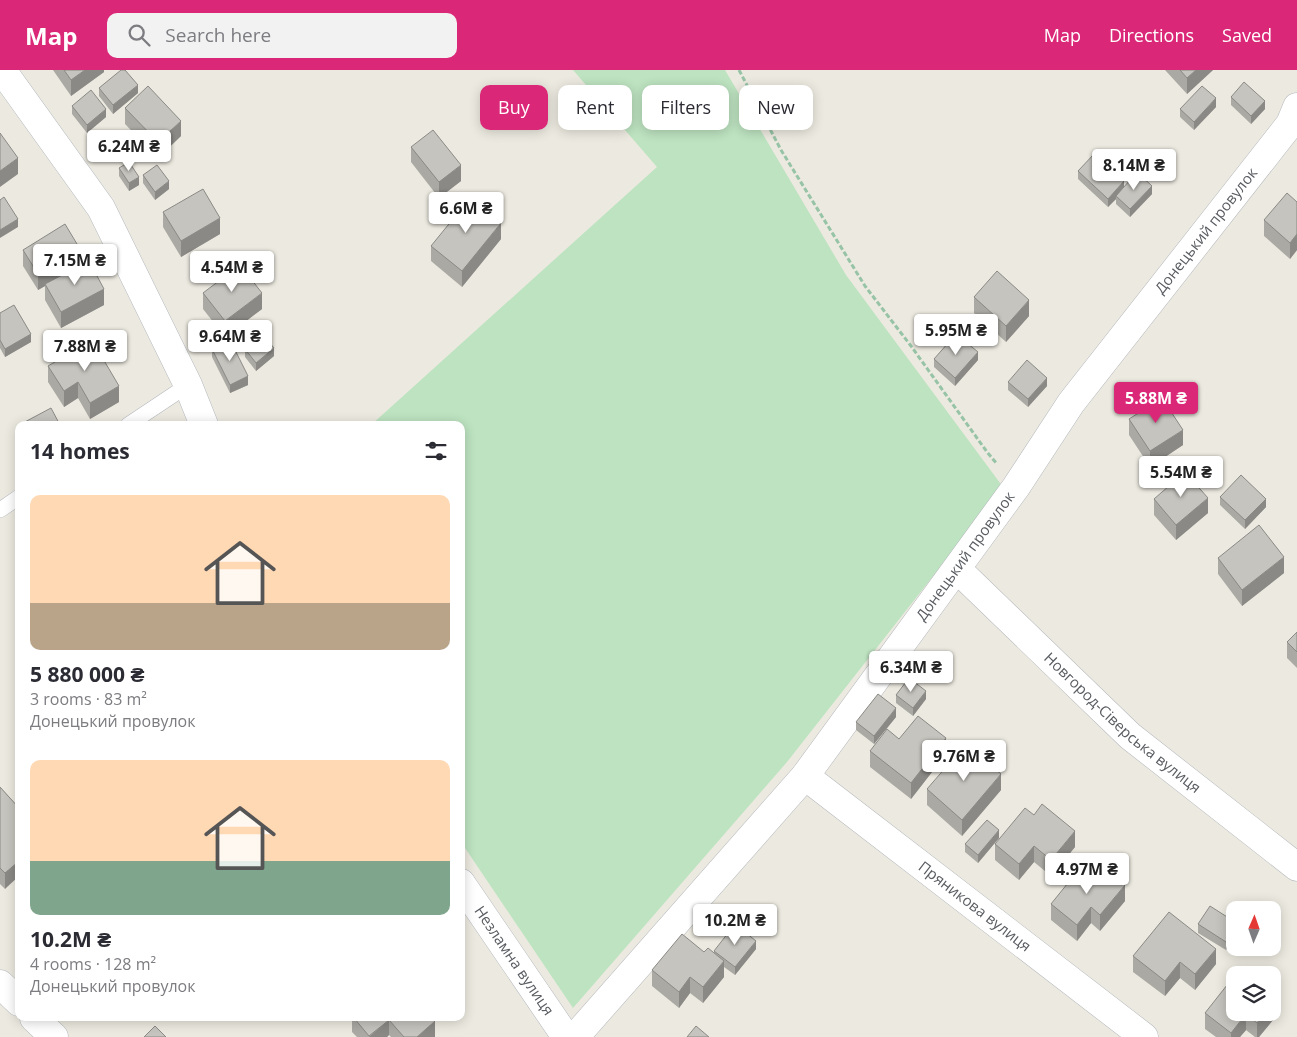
<!DOCTYPE html>
<html lang="en">
<head>
<meta charset="utf-8">
<style>
	body { margin:0; font-family:"Open Sans",sans-serif; background:#f2f2f3; color:#2b2b33; height:100vh; display:flex; flex-direction:column; font-size:19px; white-space:nowrap }
	* { box-sizing:border-box; margin:0 }
	p { font-size:16px; color:#7c7c81 }
	.icon { flex:none; width:28px; height:28px; fill:none; stroke:currentColor; stroke-width:2; stroke-linecap:round; stroke-linejoin:round }
	.map { position:relative; flex:1; overflow:hidden }
	.details { position:absolute; left:15px; top:351px; width:450px; height:600px; display:flex; flex-direction:column; background:#fff; border-radius:10px; box-shadow:0 2px 12px #0003 }
	.details>* { flex:none }
	.top-card { position:absolute; left:480px; top:15px; width:475px; height:45px; display:flex; gap:10px }
	.needle { width:32px; rotate:2deg }
	.tools { position:absolute; left:1226px; top:831px; display:grid; gap:10px }
	.tools a { display:grid; place-items:center; width:55px; height:55px; border-radius:10px; background:#fff; box-shadow:0 2px 12px #0003; font-size:25px }
	.price { position:absolute; translate:-50% -42px; padding:0 11px; border-radius:5px; background:#fff; color:#222; font-size:16px; line-height:32px; filter:drop-shadow(0 1px 2px #0008) }
	.price::after { content:''; position:absolute; left:50%; top:30px; width:15px; height:11px; margin-left:-8px; background:inherit; clip-path:polygon(0 0,100% 0,50% 100%) }
	.price.selected { background:#db2777; color:#fff }
	ul { padding:0; list-style:none }
	li { display:grid; align-content:center; gap:10px; height:265px; padding:0 15px }
	li span { display:grid; place-items:center; height:155px; border-radius:10px; color:#555 }
	li>.icon { margin-inline-start:auto }
	span .icon { width:90px; height:90px; fill:#fffc; stroke-width:1 }
	li b { font-size:21px }
	h2 { display:flex; justify-content:space-between; align-items:center; height:60px; padding:0 15px; font-size:21px }
	.tag { padding:0 18px; border-radius:10px; background:#fff; box-shadow:0 2px 12px #0003; font-size:18px; line-height:45px }
	.tag.selected { background:#db2777; color:#fff }
	header { display:flex; align-items:center; gap:30px; box-sizing:border-box; height:70px; padding:0 25px; background:#db2777; color:#fff }
	header strong { font-size:24px }
	nav { display:flex; gap:28px; margin-inline-start:auto; font-size:18px }
	.search { width:350px; height:45px; background:#f2f2f3; display:flex; align-items:center; gap:12px; box-sizing:border-box; padding:0 18px; border-radius:10px; color:#7c7c81; font-size:19px }
	.map>svg:first-child { display:block }
	.green { fill:#bde3c0 }
	.lines { fill:none; stroke-linecap:round; stroke-linejoin:round }
	.lane-casing { stroke:#b6b8bd; stroke-width:16 }
	.street-casing { stroke:#b6b8bd; stroke-width:29 }
	.secondary-casing { stroke:#b6b9bf; stroke-width:29 }
	.path { stroke:#97c3a6; stroke-width:3; stroke-dasharray:5 2.5; stroke-linecap:butt }
	.lane { stroke:#fff; stroke-width:15 }
	.street { stroke:#fff; stroke-width:28 }
	.secondary { stroke:#fff; stroke-width:28 }
	.wall { fill:#aaa9a3 }
	.shaded-wall { fill:#8b8985 }
	.building { fill:#c6c4be; stroke:#8b8985 }
	.labels { text-anchor:middle; stroke-width:4.5; stroke-linejoin:round; paint-order:stroke }
	.street-label { font-size:15px; fill:#595c61; stroke:#fff }
</style>
</head>
<body>
<header>
<strong>Map</strong>
<div class="search"><svg class="icon" aria-label="search" viewBox="0 0 24 24"><circle cx="10" cy="10" r="6"/><path d="M15 15l6 6"/></svg>Search here</div>
<nav><a>Map</a><a>Directions</a><a>Saved</a></nav>
</header>
<div class="map">
<svg width="1297" height="967" viewBox="0 0 1297 967">
	<rect width="100%" height="100%" fill="#eceae0"/>
	<path class="green" d="M 573,0 L 725,0 L 846,205 L 1003,417 L 787,692 L 573,938 L 461,772 L 461,355 L 371,355 L 657,97 Z"/>
	<g class="lines">
		<defs>
			<g id="lane">
				<path d="M 128,355 L 188,315"/>
				<path d="M 0,440 L 19,427"/>
			</g>
			<g id="street">
				<path id="s1" d="M 957,499 L 1130,666 L 1297,797"/>
				<path id="s2" d="M 805,706 L 1144,967"/>
				<path d="M 0,914 L 19,932"/>
				<path d="M 34,948 L 54,967"/>
				<path id="s3" d="M 575,967 L 805,706 L 1016,417 L 1071,333 L 1290,54 L 1297,37"/>
			</g>
			<g id="secondary">
				<path d="M 2,0 L 101,138 L 188,315 L 204,355"/>
				<path id="s4" d="M 461,813 L 566,967"/>
			</g>
		</defs>
		<use href="#lane" class="lane-casing"/>
		<use href="#street" class="street-casing"/>
		<use href="#secondary" class="secondary-casing"/>
		<path class="path" d="M 739,0 L 781,80 L 865,216 L 911,276 L 987,382 L 997,394"/>
		<use href="#lane" class="lane"/>
		<use href="#street" class="street"/>
		<use href="#secondary" class="secondary"/>
	</g>
	<g class="wall">
		<path d="M 53,0 L 104,0 L 104,2 L 71,26 Z"/>
		<path d="M 1165,0 L 1213,0 L 1187,24 Z"/>
		<path d="M 99,18 L 138,23 L 113,44 L 99,26 Z"/>
		<path d="M 1231,27 L 1265,39 L 1251,54 L 1231,35 Z"/>
		<path d="M 72,36 L 106,47 L 87,63 L 72,44 Z"/>
		<path d="M 1216,37 L 1194,60 L 1180,47 L 1180,39 Z"/>
		<path d="M 125,38 L 181,66 L 158,88 L 125,54 Z"/>
		<path d="M 411,77 L 461,111 L 439,128 L 411,92 Z"/>
		<path d="M 119,98 L 139,115 L 129,121 L 119,106 Z"/>
		<path d="M 1078,101 L 1124,116 L 1152,124 L 1130,147 L 1116,134 L 1116,129 L 1108,137 L 1078,109 Z"/>
		<path d="M 143,105 L 169,119 L 155,130 L 143,113 Z"/>
		<path d="M 1297,132 L 1297,180 L 1290,189 L 1264,166 L 1264,150 Z"/>
		<path d="M 163,142 L 220,164 L 181,187 L 163,157 Z"/>
		<path d="M 501,169 L 462,217 L 431,191 L 431,176 Z"/>
		<path d="M 23,180 L 80,195 L 72,199 L 104,235 L 61,258 L 45,230 L 45,216 L 38,220 L 23,196 Z"/>
		<path d="M 203,223 L 262,239 L 225,267 L 203,239 Z"/>
		<path d="M 974,227 L 1029,246 L 1006,272 L 974,243 Z"/>
		<path d="M 0,243 L 31,272 L 5,287 L 0,278 Z"/>
		<path d="M 212,279 L 248,315 L 230,323 L 212,287 Z"/>
		<path d="M 245,279 L 274,286 L 256,301 L 245,287 Z"/>
		<path d="M 934,289 L 978,290 L 955,316 L 934,297 Z"/>
		<path d="M 48,296 L 119,332 L 90,349 L 78,328 L 64,337 L 48,312 Z"/>
		<path d="M 1008,312 L 1047,316 L 1028,337 L 1008,320 Z"/>
		<path d="M 1129,349 L 1183,375 L 1150,397 L 1129,365 Z"/>
		<path d="M 1220,427 L 1266,437 L 1245,459 L 1220,435 Z"/>
		<path d="M 1154,429 L 1208,443 L 1176,470 L 1154,445 Z"/>
		<path d="M 1218,488 L 1284,503 L 1242,536 L 1218,504 Z"/>
		<path d="M 1297,562 L 1297,598 L 1287,588 L 1287,572 Z"/>
		<path d="M 896,625 L 926,629 L 913,646 L 896,633 Z"/>
		<path d="M 896,647 L 874,674 L 856,660 L 856,652 Z"/>
		<path d="M 899,669 L 946,684 L 911,729 L 870,697 L 870,681 Z"/>
		<path d="M 0,717 L 19,738 L 5,819 L 0,814 Z"/>
		<path d="M 927,719 L 1001,720 L 962,766 L 927,735 Z"/>
		<path d="M 999,768 L 978,793 L 965,782 L 965,774 Z"/>
		<path d="M 995,774 L 1075,777 L 1051,806 L 1034,792 L 1019,810 L 995,790 Z"/>
		<path d="M 1095,810 L 1125,831 L 1100,861 L 1091,853 L 1077,871 L 1051,850 L 1051,834 Z"/>
		<path d="M 1235,852 L 1235,866 L 1226,880 L 1198,863 L 1198,854 Z"/>
		<path d="M 756,879 L 735,905 L 724,897 L 724,907 L 703,933 L 690,923 L 679,938 L 652,916 L 652,900 L 704,882 L 714,883 L 714,881 Z"/>
		<path d="M 1133,886 L 1216,894 L 1195,920 L 1180,908 L 1165,926 L 1133,902 Z"/>
		<path d="M 1205,943 L 1278,944 L 1259,967 L 1255,967 L 1246,960 L 1240,967 L 1216,967 L 1205,959 Z"/>
		<path d="M 352,948 L 432,948 L 435,967 L 391,967 L 389,965 L 387,967 L 357,967 L 352,962 Z"/>
	</g>
	<g class="shaded-wall">
		<path d="M 85,0 L 104,0 L 104,2 L 71,26 L 71,10 Z"/>
		<path d="M 1196,0 L 1213,0 L 1187,24 L 1187,8 Z"/>
		<path d="M 138,15 L 138,23 L 113,44 L 113,35 Z"/>
		<path d="M 1216,28 L 1216,37 L 1194,60 L 1194,52 Z"/>
		<path d="M 1265,31 L 1265,39 L 1251,54 L 1251,46 Z"/>
		<path d="M 106,39 L 106,47 L 87,63 L 87,55 Z"/>
		<path d="M 181,51 L 181,66 L 158,88 L 158,72 Z"/>
		<path d="M 18,88 L 18,104 L 0,117 L 0,101 Z"/>
		<path d="M 461,95 L 461,111 L 439,128 L 439,112 Z"/>
		<path d="M 139,107 L 139,115 L 129,121 L 129,113 Z"/>
		<path d="M 169,111 L 169,119 L 155,130 L 155,122 Z"/>
		<path d="M 1124,111 L 1124,119 L 1116,126 L 1116,129 L 1108,137 L 1108,129 Z"/>
		<path d="M 1152,116 L 1152,124 L 1130,147 L 1130,139 Z"/>
		<path d="M 220,148 L 220,164 L 181,187 L 181,171 Z"/>
		<path d="M 18,149 L 18,157 L 0,168 L 0,160 Z"/>
		<path d="M 501,153 L 501,169 L 462,217 L 462,201 Z"/>
		<path d="M 1297,164 L 1297,180 L 1290,189 L 1290,173 Z"/>
		<path d="M 80,179 L 80,195 L 46,215 L 45,214 L 45,216 L 38,220 L 38,204 Z"/>
		<path d="M 104,219 L 104,235 L 61,258 L 61,242 Z"/>
		<path d="M 262,223 L 262,239 L 225,267 L 225,251 Z"/>
		<path d="M 1029,230 L 1029,246 L 1006,272 L 1006,256 Z"/>
		<path d="M 31,264 L 31,272 L 5,287 L 5,279 Z"/>
		<path d="M 274,278 L 274,286 L 256,301 L 256,293 Z"/>
		<path d="M 978,282 L 978,290 L 955,316 L 955,308 Z"/>
		<path d="M 248,306 L 248,315 L 230,323 L 230,315 Z"/>
		<path d="M 1047,308 L 1047,316 L 1028,337 L 1028,329 Z"/>
		<path d="M 78,312 L 78,328 L 64,337 L 64,321 Z"/>
		<path d="M 119,316 L 119,332 L 90,349 L 90,333 Z"/>
		<path d="M 1183,360 L 1183,375 L 1150,397 L 1150,381 Z"/>
		<path d="M 1208,428 L 1208,443 L 1176,470 L 1176,455 Z"/>
		<path d="M 1266,429 L 1266,437 L 1245,459 L 1245,450 Z"/>
		<path d="M 1284,487 L 1284,503 L 1242,536 L 1242,520 Z"/>
		<path d="M 926,621 L 926,629 L 913,646 L 913,638 Z"/>
		<path d="M 896,638 L 896,647 L 874,674 L 874,666 Z"/>
		<path d="M 946,668 L 946,684 L 911,729 L 911,713 Z"/>
		<path d="M 1001,704 L 1001,720 L 962,766 L 962,750 Z"/>
		<path d="M 999,760 L 999,768 L 978,793 L 978,785 Z"/>
		<path d="M 1075,761 L 1075,777 L 1051,806 L 1051,790 Z"/>
		<path d="M 1034,776 L 1034,792 L 1019,810 L 1019,794 Z"/>
		<path d="M 19,791 L 19,806 L 5,819 L 5,803 Z"/>
		<path d="M 1125,815 L 1125,831 L 1100,861 L 1100,845 Z"/>
		<path d="M 1091,837 L 1091,853 L 1077,871 L 1077,855 Z"/>
		<path d="M 1235,858 L 1235,866 L 1226,880 L 1226,872 Z"/>
		<path d="M 756,871 L 756,879 L 735,905 L 735,897 Z"/>
		<path d="M 1216,879 L 1216,894 L 1195,920 L 1195,904 Z"/>
		<path d="M 724,891 L 724,907 L 703,933 L 703,917 Z"/>
		<path d="M 1180,892 L 1180,908 L 1165,926 L 1165,911 Z"/>
		<path d="M 690,907 L 690,923 L 679,938 L 679,922 Z"/>
		<path d="M 1278,928 L 1278,944 L 1259,967 L 1257,967 L 1257,953 L 1266,942 L 1272,942 L 1272,934 Z"/>
		<path d="M 1246,944 L 1246,960 L 1240,967 L 1231,967 L 1231,963 Z"/>
		<path d="M 389,950 L 389,965 L 387,967 L 369,967 Z"/>
		<path d="M 435,951 L 435,967 L 417,967 Z"/>
	</g>
	<g class="building">
		<path d="M 64,0 L 85,0 L 71,10 Z"/>
		<path d="M 121,0 L 125,0 L 138,15 L 113,35 L 99,18 Z"/>
		<path d="M 1180,0 L 1196,0 L 1187,8 Z"/>
		<path d="M 1244,12 L 1265,31 L 1251,46 L 1231,27 Z"/>
		<path d="M 148,16 L 181,51 L 158,72 L 125,38 Z"/>
		<path d="M 1202,16 L 1216,28 L 1194,52 L 1180,39 Z"/>
		<path d="M 91,20 L 106,39 L 87,55 L 72,36 Z"/>
		<path d="M 433,60 L 461,95 L 439,112 L 411,77 Z"/>
		<path d="M 0,63 L 18,88 L 0,101 Z"/>
		<path d="M 1094,84 L 1124,111 L 1108,129 L 1078,101 Z"/>
		<path d="M 129,92 L 139,107 L 129,113 L 119,98 Z"/>
		<path d="M 157,95 L 169,111 L 155,122 L 143,105 Z"/>
		<path d="M 1137,102 L 1152,116 L 1130,139 L 1116,126 Z"/>
		<path d="M 203,119 L 220,148 L 181,171 L 163,142 Z"/>
		<path d="M 1287,123 L 1297,132 L 1297,164 L 1290,173 L 1264,150 Z"/>
		<path d="M 4,127 L 18,149 L 0,160 L 0,130 Z"/>
		<path d="M 470,128 L 501,153 L 462,201 L 431,176 Z"/>
		<path d="M 65,154 L 80,179 L 38,204 L 23,180 Z"/>
		<path d="M 89,191 L 104,219 L 61,242 L 45,214 Z"/>
		<path d="M 240,195 L 262,223 L 225,251 L 203,223 Z"/>
		<path d="M 997,201 L 1029,230 L 1006,256 L 974,227 Z"/>
		<path d="M 14,235 L 31,264 L 5,279 L 0,270 L 0,243 Z"/>
		<path d="M 262,264 L 274,278 L 256,293 L 245,279 Z"/>
		<path d="M 956,264 L 978,282 L 955,308 L 934,289 Z"/>
		<path d="M 92,270 L 119,316 L 90,333 L 78,312 L 64,321 L 48,296 Z"/>
		<path d="M 230,270 L 248,306 L 230,315 L 212,279 Z"/>
		<path d="M 1027,290 L 1047,308 L 1028,329 L 1008,312 Z"/>
		<path d="M 1162,328 L 1183,360 L 1150,381 L 1129,349 Z"/>
		<path d="M 51,338 L 60,355 L 22,355 L 21,354 Z"/>
		<path d="M 1185,402 L 1208,428 L 1176,455 L 1154,429 Z"/>
		<path d="M 1241,405 L 1266,429 L 1245,450 L 1220,427 Z"/>
		<path d="M 1259,455 L 1284,487 L 1242,520 L 1218,488 Z"/>
		<path d="M 1297,562 L 1297,582 L 1287,572 Z"/>
		<path d="M 909,608 L 926,621 L 913,638 L 896,625 Z"/>
		<path d="M 878,624 L 896,638 L 874,666 L 856,652 Z"/>
		<path d="M 918,646 L 946,668 L 911,713 L 870,681 L 887,659 L 899,669 Z"/>
		<path d="M 966,674 L 1001,704 L 962,750 L 927,719 Z"/>
		<path d="M 0,717 L 19,738 L 19,791 L 5,803 L 0,798 Z"/>
		<path d="M 1042,734 L 1075,761 L 1051,790 L 1034,776 L 1019,794 L 995,774 L 1025,738 L 1034,745 Z"/>
		<path d="M 987,750 L 999,760 L 978,785 L 965,774 Z"/>
		<path d="M 1080,798 L 1095,810 L 1105,798 L 1125,815 L 1100,845 L 1091,837 L 1077,855 L 1051,834 Z"/>
		<path d="M 1210,836 L 1235,852 L 1235,858 L 1226,872 L 1198,854 Z"/>
		<path d="M 1169,842 L 1216,879 L 1195,904 L 1180,892 L 1165,911 L 1133,886 Z"/>
		<path d="M 735,854 L 756,871 L 735,897 L 714,881 Z"/>
		<path d="M 682,864 L 704,882 L 708,878 L 724,891 L 703,917 L 690,907 L 679,922 L 652,900 Z"/>
		<path d="M 1240,898 L 1249,905 L 1235,905 Z"/>
		<path d="M 1235,905 L 1235,942 L 1266,942 L 1257,953 L 1246,944 L 1231,963 L 1205,943 Z"/>
		<path d="M 1272,924 L 1278,928 L 1272,934 Z"/>
		<path d="M 354,948 L 432,948 L 435,951 L 417,967 L 404,967 L 389,950 L 369,966 Z"/>
		<path d="M 155,956 L 166,967 L 144,967 Z"/>
		<path d="M 696,956 L 709,967 L 687,967 Z"/>
	</g>
	<g class="labels">
		<g class="street-label">
			<text dy="5" stroke="none"><textPath href="#s3" startOffset="1025">Донецький провулок</textPath></text>
			<text dy="5" stroke="none"><textPath href="#s3" startOffset="620">Донецький провулок</textPath></text>
			<text dy="5" stroke="none"><textPath href="#s1" startOffset="226">Новгород-Сіверська вулиця</textPath></text>
			<text dy="5" stroke="none"><textPath href="#s2" startOffset="214">Пряникова вулиця</textPath></text>
			<text dy="5" stroke="none"><textPath href="#s4" startOffset="94">Незламна вулиця</textPath></text>
		</g>
	</g>
</svg>
<div class="tools">
<a><svg class="needle" viewBox="-14 -14 28 28"><path d="M0-13l5 13h-10z" fill="#e53935"/><path d="M0 13l5-13h-10z" fill="#7c7c81"/></svg></a>
<a><svg class="icon" aria-label="layers" viewBox="0 0 24 24"><path d="M12 4l9 5-9 5-9-5zM3 14l9 5 9-5"/></svg></a>
</div>
<b class="price" style="left:129px;top:102px">6.24M ₴</b>
<b class="price" style="left:1134px;top:121px">8.14M ₴</b>
<b class="price" style="left:466px;top:164px">6.6M ₴</b>
<b class="price" style="left:75px;top:216px">7.15M ₴</b>
<b class="price" style="left:232px;top:223px">4.54M ₴</b>
<b class="price" style="left:956px;top:286px">5.95M ₴</b>
<b class="price" style="left:230px;top:292px">9.64M ₴</b>
<b class="price" style="left:85px;top:302px">7.88M ₴</b>
<b class="price selected" style="left:1156px;top:354px">5.88M ₴</b>
<b class="price" style="left:1181px;top:428px">5.54M ₴</b>
<b class="price" style="left:911px;top:623px">6.34M ₴</b>
<b class="price" style="left:964px;top:712px">9.76M ₴</b>
<b class="price" style="left:1087px;top:825px">4.97M ₴</b>
<b class="price" style="left:735px;top:876px">10.2M ₴</b>
<div class="top-card">
<a class="tag selected">Buy</a>
<a class="tag">Rent</a>
<a class="tag">Filters</a>
<a class="tag">New</a>
</div>
<section class="details">
<h2>14 homes<svg class="icon" aria-label="filters" viewBox="0 0 24 24"><path d="M4 7h16M4 17h16"/><circle cx="9" cy="7" r="2"/><circle cx="15" cy="17" r="2"/></svg></h2>
<ul>
<li><span style="background:linear-gradient(#ffd9b3 70%,#b9a48a 0)"><svg class="icon" aria-label="home" viewBox="0 0 24 24"><path d="M3 11l9-7 9 7M6 9v11h12V9"/></svg></span><div><b>5 880 000 ₴</b><p>3 rooms · 83 m²</p><p>Донецький провулок</p></div></li>
<li><span style="background:linear-gradient(#ffd9b3 65%,#7fa58c 0)"><svg class="icon" aria-label="home" viewBox="0 0 24 24"><path d="M3 11l9-7 9 7M6 9v11h12V9"/></svg></span><div><b>10.2M ₴</b><p>4 rooms · 128 m²</p><p>Донецький провулок</p></div></li>
</ul>
</section>
</div>
</body>
</html>
